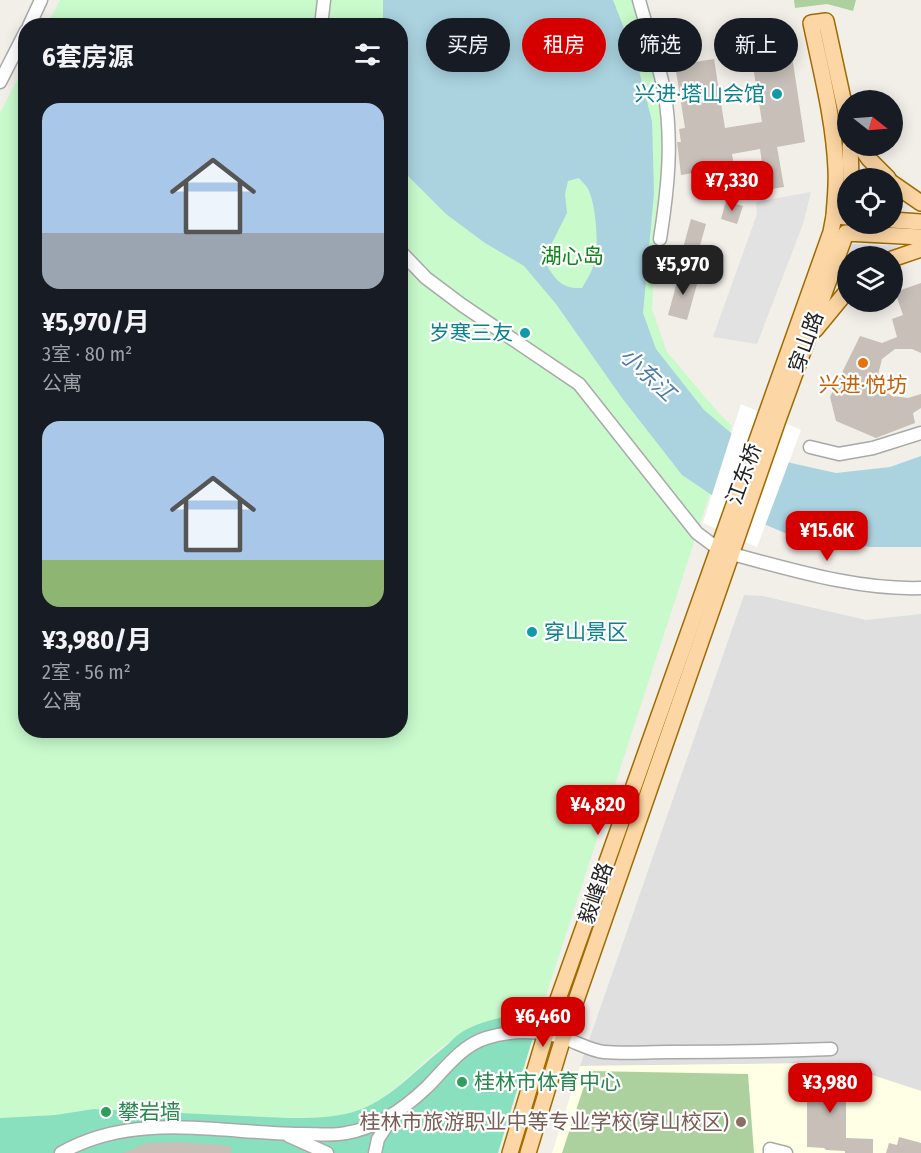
<!DOCTYPE html>
<html lang="zh">
<head>
<meta charset="utf-8">
<style>
	body { margin:0; font-family:"Fira Sans Condensed","Noto Sans SC",sans-serif; background:#20242c; color:#f1f3f6; height:100vh; display:flex; flex-direction:column; font-size:22px; white-space:nowrap }
	* { box-sizing:border-box; margin:0 }
	p { font-size:20px; color:#9ea1a6 }
	.icon { flex:none; width:33px; height:33px; fill:none; stroke:currentColor; stroke-width:2; stroke-linecap:round; stroke-linejoin:round }
	.map { position:relative; flex:1; overflow:hidden }
	.details { position:absolute; left:18px; top:18px; width:390px; height:720px; display:flex; flex-direction:column; background:#171b24; border-radius:24px; box-shadow:0 3px 15px #0003 }
	.details>* { flex:none }
	.banner { position:absolute; left:426px; top:18px; width:405px; height:54px; display:flex; gap:12px }
	.needle { width:39px; rotate:107deg }
	.tools { position:absolute; left:837px; top:90px; display:grid; gap:12px }
	.tools a { display:grid; place-items:center; width:66px; height:66px; border-radius:50%; background:#171b24; box-shadow:0 3px 15px #0003; font-size:30px }
	.price { position:absolute; translate:-50% -51px; padding:0 14px; border-radius:12px; background:#d40000; color:#fff; font-size:20px; line-height:39px; filter:drop-shadow(0 2px 3px #0008) }
	.price::after { content:''; position:absolute; left:50%; top:36px; width:18px; height:14px; margin-left:-9px; background:inherit; clip-path:polygon(0 0,100% 0,50% 100%) }
	.price.on { background:#222; color:#fff }
	ul { padding:0; list-style:none }
	li { display:grid; align-content:center; gap:12px; height:318px; padding:0 24px }
	li span { display:grid; place-items:center; height:186px; border-radius:18px; color:#555 }
	li>.icon { margin-inline-start:auto }
	span .icon { width:108px; height:108px; fill:#fffc; stroke-width:1 }
	li b { font-size:26px }
	h2 { display:flex; justify-content:space-between; align-items:center; height:72px; padding:0 24px; font-size:26px }
	.chip { padding:0 21px; border-radius:27px; background:#171b24; box-shadow:0 3px 15px #0003; font-size:21px; line-height:54px }
	.chip.on { background:#d40000; color:#fff }
	.map>svg:first-child { display:block }
	.residential { fill:#e0dfdf }
	.education { fill:#ffffe5 }
	.forest { fill:#add19e }
	.park { fill:#c8facc }
	.pitch { fill:#88e0be }
	.parking { fill:#e2e2e2 }
	.plaza { fill:#dddde8 }
	.water { fill:#aad3df; fill-rule:evenodd }
	.pier { fill:#fff }
	.building { fill:#c7bfb8 }
	.lines { fill:none; stroke-linecap:round; stroke-linejoin:round }
	.minor-casing { stroke:#a9a9a9; stroke-width:15 }
	.major-casing { stroke:#a06b00; stroke-width:18 }
	.minor { stroke:#fff; stroke-width:12 }
	.major { stroke:#fcd6a4; stroke-width:15 }
	.culture-dot { fill:#0f9aa8; stroke:#fff; stroke-width:2 }
	.food-dot { fill:#e8710a; stroke:#fff; stroke-width:2 }
	.leisure-dot { fill:#2e9e5b; stroke:#fff; stroke-width:2 }
	.education-dot { fill:#8d6e63; stroke:#fff; stroke-width:2 }
	.labels { text-anchor:middle; stroke-width:4.5; stroke-linejoin:round; paint-order:stroke }
	.culture-label { font-size:21px; fill:#0d838f; stroke:#fff; text-anchor:end }
	.park-label { font-size:21px; fill:#0c8416; stroke:#fff }
	.street-label { font-size:21px; fill:#222; stroke:#fff }
	.food-label { font-size:21px; fill:#c56008; stroke:#fff }
	.leisure-label { font-size:21px; fill:#27864d; stroke:#fff; text-anchor:start }
	.education-label { font-size:21px; fill:#785e54; stroke:#fff; text-anchor:end }
	.water-label { font-size:22px; font-style:italic; fill:#4a7aab; stroke:#fff }
</style>
</head>
<body>
<div class="map">
<svg width="921" height="1153" viewBox="0 0 921 1153">
	<rect width="100%" height="100%" fill="#f2efe9"/>
	<path class="residential" d="M 744,595 L 763,596 L 866,620 L 921,614 L 921,1091 L 835,1063 L 580,1066 Z"/>
	<path class="education" d="M 835,1063 L 921,1091 L 921,1153 L 552,1153 L 580,1066 Z"/>
	<g class="forest">
		<path d="M 794,0 L 856,0 L 853,11 L 827,4 L 795,8 Z"/>
		<path d="M 589,1071 L 748,1074 L 754,1153 L 562,1153 Z"/>
	</g>
	<path class="park" d="M 60,0 L 633,0 L 659,90 L 666,144 L 664,194 L 655,255 L 652,309 L 667,352 L 718,412 L 732,426 L 540,1014 C 485,1015 457,1032 418,1068 C 403,1082 389,1095 370,1105 C 345,1118 317,1118 289,1118 L 94,1109 L 55,1115 L 0,1118 L 0,113 L 25,65 L 26,730 L 400,730 L 400,26 L 47,25 Z"/>
	<path class="pitch" d="M 514,1014 L 540,1014 L 498,1153 L 0,1153 L 0,1118 L 55,1115 L 94,1109 L 289,1118 C 308,1118 327,1118 345,1114 C 384,1106 411,1074 441,1050 C 448,1045 454,1037 462,1032 C 478,1022 497,1019 514,1014 Z"/>
	<path class="parking" d="M 811,192 L 803,224 L 757,344 L 713,337 L 757,214 L 756,202 Z"/>
	<path class="plaza" d="M 852,244 L 900,246 L 880,256 L 848,256 Z"/>
	<path class="water" d="M 383,0 L 613,0 L 636,59 L 652,121 L 654,193 L 643,313 L 656,349 L 704,410 L 744,444 L 791,463 L 836,473 L 890,467 L 921,456 L 921,547 L 870,547 L 792,536 L 740,514 L 682,475 L 622,398 L 556,304 L 524,266 L 485,243 L 446,214 L 409,177 L 401,160 L 400,26 L 383,26 ZM 579,178 C 582,182 587,186 588,189 C 596,204 598,241 596,257 C 594,268 588,278 582,288 C 562,289 555,280 545,262 L 548,251 L 567,213 L 565,194 L 568,181 Z"/>
	<path class="pier" d="M 741,404 L 801,430 L 757,547 L 703,523 Z"/>
	<g class="building">
		<path d="M 788,29 L 805,142 L 777,147 L 784,187 L 766,190 L 760,149 L 732,154 L 734,166 L 681,175 L 677,142 L 681,142 L 679,129 L 685,128 L 675,65 L 714,59 L 725,128 L 762,122 L 751,54 L 767,52 L 764,32 Z"/>
		<path d="M 726,201 L 743,206 L 737,224 L 721,219 Z"/>
		<path d="M 691,219 L 706,224 L 698,253 L 683,248 Z"/>
		<path d="M 680,271 L 699,277 L 687,320 L 668,315 Z"/>
		<path d="M 921,283 L 921,353 L 912,349 L 895,349 L 882,359 L 878,375 L 885,391 L 892,396 L 908,398 L 921,394 L 921,408 L 913,413 L 915,423 L 876,438 L 836,421 L 830,397 L 860,336 L 882,343 L 897,337 L 892,319 L 903,315 L 895,292 Z"/>
		<path d="M 807,1070 L 846,1071 L 846,1138 L 873,1139 L 873,1153 L 845,1153 L 845,1151 L 826,1150 L 824,1148 L 807,1147 Z"/>
		<path d="M 899,1137 L 921,1143 L 921,1153 L 886,1153 L 889,1143 L 897,1145 Z"/>
		<path d="M 179,1142 L 231,1146 L 231,1153 L 123,1153 L 147,1143 Z"/>
	</g>
	<g class="lines">
		<defs>
			<g id="minor">
				<path d="M 639,0 C 647,30 658,60 664,90 C 673,140 668,189 660,239"/>
				<path d="M 29,26 L 41,0"/>
				<path d="M 321,26 L 324,0"/>
				<path d="M 0,82 L 26,31"/>
				<path d="M 400,251 L 426,278 L 462,305 L 579,384 L 697,533 L 717,548 L 732,554 C 793,570 857,590 921,588"/>
				<path d="M 810,447 L 839,454 L 873,448 L 921,433"/>
				<path d="M 289,1136 L 327,1153"/>
				<path d="M 61,1153 C 136,1110 223,1134 305,1134 C 318,1134 333,1136 346,1133 C 377,1128 405,1108 427,1087 C 445,1069 461,1046 486,1038 C 511,1030 541,1030 566,1039 C 578,1043 592,1051 604,1052 C 625,1054 647,1052 668,1052 C 722,1052 776,1051 831,1049"/>
				<path d="M 375,1153 L 378,1139 L 393,1116"/>
				<path d="M 770,1153 L 770,1149 L 786,1153"/>
			</g>
			<g id="major">
				<path d="M 850,146 L 851,178"/>
				<path d="M 860,146 L 869,159 L 888,178"/>
				<path d="M 892,183 L 921,203"/>
				<path d="M 834,216 C 835,200 837,185 836,169 C 834,120 821,71 811,23 L 826,21 L 848,122"/>
				<path d="M 892,220 L 921,222"/>
				<path d="M 892,259 L 921,249"/>
				<path d="M 815,330 L 848,290"/>
				<path d="M 510,1153 L 546,1033 L 831,232 L 834,216 L 848,217"/>
				<path d="M 528,1153 L 563,1038 L 778,420 L 846,233 L 921,237"/>
			</g>
		</defs>
		<use href="#minor" class="minor-casing"/>
		<use href="#major" class="major-casing"/>
		<use href="#minor" class="minor"/>
		<use href="#major" class="major"/>
	</g>
	<g class="culture-dot">
		<circle cx="777" cy="94" r="6"/>
		<circle cx="525" cy="333" r="6"/>
		<circle cx="532" cy="632" r="6"/>
	</g>
	<circle class="food-dot" cx="863" cy="363" r="6"/>
	<g class="leisure-dot">
		<circle cx="462" cy="1082" r="6"/>
		<circle cx="106" cy="1112" r="6"/>
	</g>
	<circle class="education-dot" cx="741" cy="1122" r="6"/>
	<g class="labels">
		<g class="culture-label">
			<text x="765" y="101">兴进·塔山会馆</text>
			<text x="513" y="340">岁寒三友</text>
			<text x="544" y="639" text-anchor="start">穿山景区</text>
		</g>
		<g class="park-label">
			<text x="572" y="263">湖心岛</text>
		</g>
		<g class="street-label">
			<text transform="translate(806 342) rotate(-70)" y="7">穿山路</text>
			<text transform="translate(744 474) rotate(-70)" y="7">江东桥</text>
			<text transform="translate(596 893) rotate(-71)" y="7">毅峰路</text>
		</g>
		<g class="food-label">
			<text x="863" y="392">兴进·悦坊</text>
		</g>
		<g class="leisure-label">
			<text x="474" y="1089">桂林市体育中心</text>
			<text x="118" y="1119">攀岩墙</text>
		</g>
		<g class="education-label">
			<text x="729" y="1129">桂林市旅游职业中等专业学校(穿山校区)</text>
		</g>
		<g class="water-label">
			<text transform="translate(648 374) rotate(43)" y="8">小东江</text>
		</g>
	</g>
</svg>
<div class="tools">
<a><svg class="needle" viewBox="-14 -14 28 28"><path d="M0-13l5 13h-10z" fill="#e53935"/><path d="M0 13l5-13h-10z" fill="#9ea1a6"/></svg></a>
<a><svg class="icon" aria-label="locate" viewBox="0 0 24 24"><circle cx="12" cy="12" r="6"/><path d="M12 2v4M12 18v4M2 12h4M18 12h4"/></svg></a>
<a><svg class="icon" aria-label="layers" viewBox="0 0 24 24"><path d="M12 4l9 5-9 5-9-5zM3 14l9 5 9-5"/></svg></a>
</div>
<b class="price" style="left:732px;top:212px">¥7,330</b>
<b class="price on" style="left:683px;top:296px">¥5,970</b>
<b class="price" style="left:827px;top:562px">¥15.6K</b>
<b class="price" style="left:598px;top:836px">¥4,820</b>
<b class="price" style="left:543px;top:1048px">¥6,460</b>
<b class="price" style="left:830px;top:1114px">¥3,980</b>
<div class="banner">
<a class="chip">买房</a>
<a class="chip on">租房</a>
<a class="chip">筛选</a>
<a class="chip">新上</a>
</div>
<section class="details">
<h2>6套房源<svg class="icon" aria-label="filters" viewBox="0 0 24 24"><path d="M4 7h16M4 17h16"/><circle cx="9" cy="7" r="2"/><circle cx="15" cy="17" r="2"/></svg></h2>
<ul>
<li><span style="background:linear-gradient(#a9c7e8 70%,#9aa5b1 0)"><svg class="icon" aria-label="home" viewBox="0 0 24 24"><path d="M3 11l9-7 9 7M6 9v11h12V9"/></svg></span><div><b>¥5,970/月</b><p>3室 · 80 m²</p><p>公寓</p></div></li>
<li><span style="background:linear-gradient(#a9c7e8 75%,#8fb573 0)"><svg class="icon" aria-label="home" viewBox="0 0 24 24"><path d="M3 11l9-7 9 7M6 9v11h12V9"/></svg></span><div><b>¥3,980/月</b><p>2室 · 56 m²</p><p>公寓</p></div></li>
</ul>
</section>
</div>
</body>
</html>
